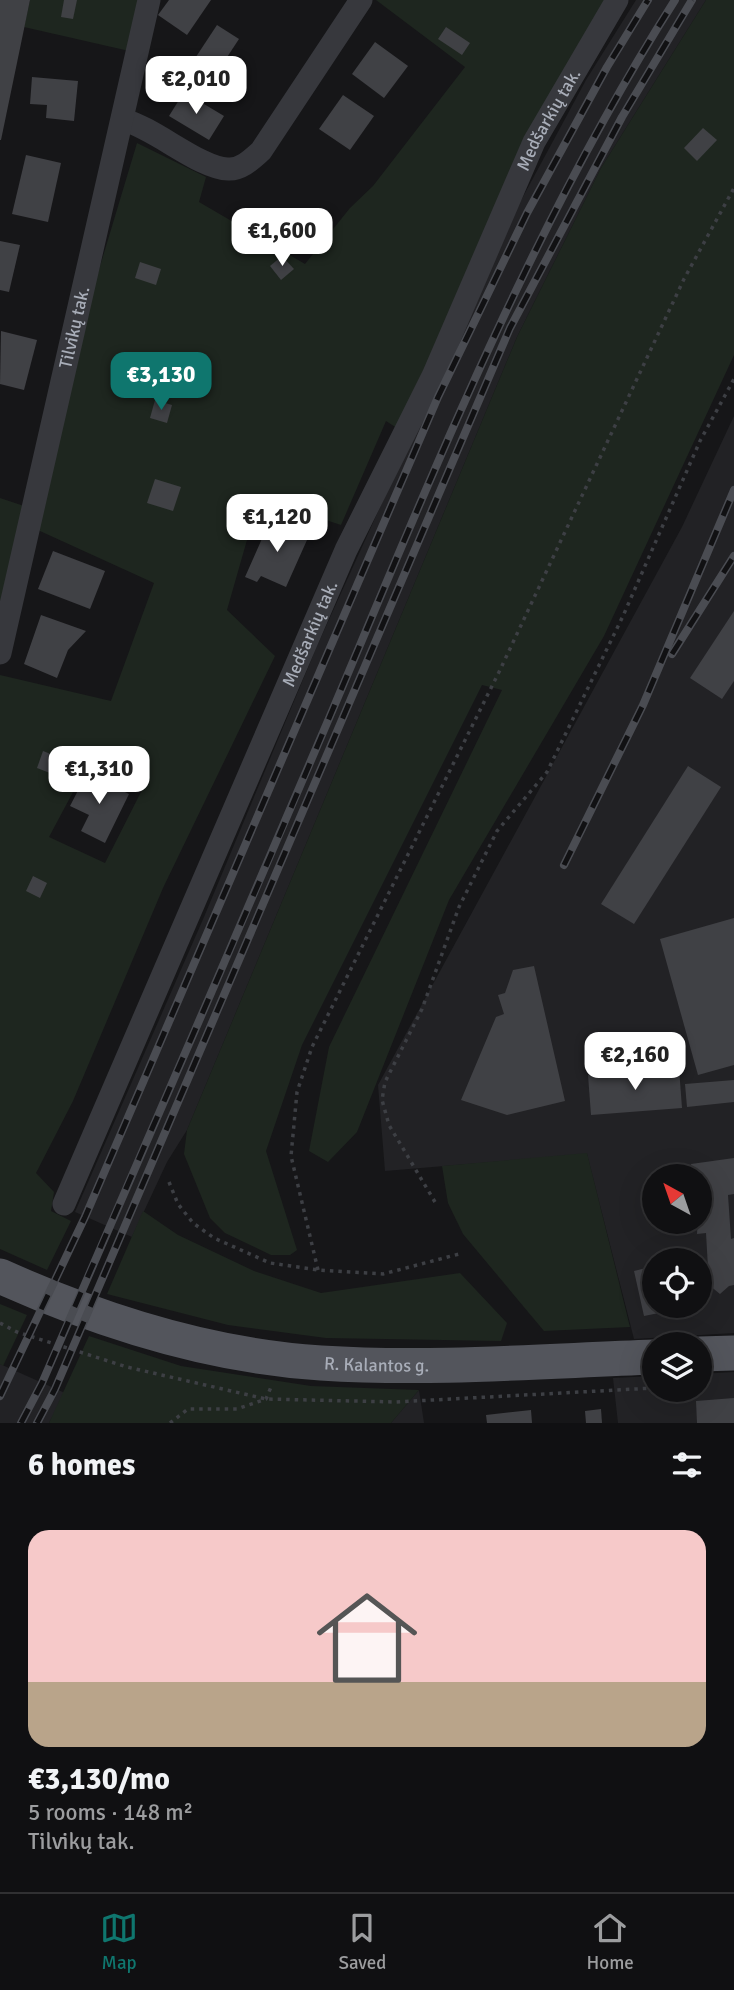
<!DOCTYPE html>
<html lang="en">
<head>
<meta charset="utf-8">
<style>
	body { margin:0; font-family:Signika,sans-serif; background:#1e1e20; color:#f1f3f6; height:100vh; display:flex; flex-direction:column; font-size:26px; white-space:nowrap }
	* { box-sizing:border-box; margin:0 }
	p { font-size:23px; color:#9c9d9f }
	.icon { flex:none; width:38px; height:38px; fill:none; stroke:currentColor; stroke-width:2; stroke-linecap:round; stroke-linejoin:round }
	.map { position:relative; height:1423px; overflow:hidden }
	.details { display:flex; flex-direction:column; background:#101012; flex:1 }
	.details>* { flex:none }
	.needle { width:46px; rotate:320deg }
	.controls { position:absolute; left:642px; top:1164px; display:grid; gap:14px }
	.controls a { display:grid; place-items:center; width:70px; height:70px; border-radius:50%; background:#101012; box-shadow:0 7px 28px #0002,0 0 0 2px #303032; font-size:35px }
	.price { position:absolute; translate:-50% -60px; padding:0 16px; border-radius:14px; background:#fff; color:#222; font-size:23px; line-height:46px; filter:drop-shadow(0 2px 4px #0008) }
	.price::after { content:''; position:absolute; left:50%; top:42px; width:21px; height:16px; margin-left:-10px; background:inherit; clip-path:polygon(0 0,100% 0,50% 100%) }
	.price.selected { background:#0f766e; color:#fff }
	ul { padding:0; list-style:none }
	li { display:grid; align-content:center; gap:14px; height:371px; padding:0 28px }
	li+li { border-top:2px solid #303032 }
	li span { display:grid; place-items:center; height:217px; border-radius:21px; color:#555 }
	li>.icon { margin-inline-start:auto }
	span .icon { width:126px; height:126px; fill:#fffc; stroke-width:1 }
	li b { font-size:30px }
	h2 { display:flex; justify-content:space-between; align-items:center; height:84px; padding:0 28px; font-size:30px }
	.dock { display:flex; justify-content:space-around; align-items:center; height:98px; border-top:2px solid #303032; background:#101012; font-size:19px; color:#9c9d9f }
	.dock a { display:grid; justify-items:center; gap:4px }
	.dock .selected { color:#0f766e }
	.map>svg:first-child { display:block }
	.built { fill:#222225; fill-rule:evenodd }
	.green { fill:#1e261f; fill-rule:evenodd }
	.building { fill:#404145 }
	.lines { fill:none; stroke-linecap:round; stroke-linejoin:round }
	.path { stroke:#3d3f44; stroke-width:3.5; stroke-dasharray:3.5 5; stroke-linecap:butt }
	.street { stroke:#37383d; stroke-width:23 }
	.primary { stroke:#53555c; stroke-width:35 }
	.rail-casing { stroke:#4a4c52; stroke-width:8 }
	.rail { stroke:#111113; stroke-width:5; stroke-dasharray:16; stroke-linecap:butt }
	.labels { text-anchor:middle; stroke-width:5; stroke-linejoin:round; paint-order:stroke }
	.street-label { font-size:18px; fill:#a8adb8; stroke:#111113 }
</style>
</head>
<body>
<div class="map">
<svg width="734" height="1423" viewBox="0 0 734 1423">
	<rect width="100%" height="100%" fill="#161618"/>
	<g class="built">
		<path d="M 636,0 L 706,0 L 601,168 L 517,337 L 187,1130 L 167,1162 L 132,1237 L 75,1212 L 204,917 L 317,646 L 511,219 L 586,80 Z"/>
		<path d="M 734,416 L 734,1333 L 634,1339 L 587,1154 L 385,1171 L 378,1085 L 682,527 ZM 654,1176 L 700,1176 L 700,1222 L 654,1222 ZM 654,1260 L 700,1260 L 700,1306 L 654,1306 Z"/>
		<path d="M 0,1364 L 65,1393 L 49,1423 L 0,1423 Z"/>
		<path d="M 734,1372 L 734,1423 L 618,1423 L 613,1378 L 654,1376 L 654,1390 L 700,1390 L 700,1374 Z"/>
		<path d="M 419,1390 L 424,1423 L 391,1423 Z"/>
	</g>
	<g class="green">
		<path d="M 30,0 L 149,0 L 138,53 L 24,27 Z"/>
		<path d="M 376,0 L 607,0 L 517,158 L 400,430 L 386,421 L 341,525 L 259,498 L 227,610 L 275,656 L 163,888 L 73,1101 L 36,1173 L 54,1192 L 51,1211 L 71,1221 L 47,1270 L 0,1249 L 0,675 L 111,701 L 154,583 L 29,526 L 0,653 L 0,498 L 33,509 L 53,423 L 137,143 L 206,177 L 199,202 L 305,264 L 350,208 L 373,186 L 465,67 ZM 89,762 L 143,788 L 105,863 L 49,837 Z"/>
		<path d="M 706,0 L 734,0 L 734,355 L 604,636 L 449,900 L 357,1132 L 328,1162 L 309,1151 L 329,1047 L 502,690 L 482,685 L 302,1045 L 266,1151 L 297,1250 L 290,1255 L 271,1255 L 225,1233 L 210,1218 L 184,1154 L 187,1130 L 517,337 L 601,168 Z"/>
		<path d="M 587,1153 L 630,1327 L 544,1331 L 463,1234 L 448,1203 L 442,1166 Z"/>
		<path d="M 143,1211 L 178,1235 L 254,1271 L 321,1293 L 460,1273 L 507,1323 L 501,1341 L 326,1338 L 228,1325 L 107,1294 Z"/>
		<path d="M 0,1304 L 27,1315 L 3,1366 L 0,1364 Z"/>
		<path d="M 89,1336 L 181,1366 L 311,1386 L 419,1390 L 391,1423 L 49,1423 Z"/>
	</g>
	<g class="building">
		<path d="M 0,0 L 30,0 L 1,140 L 0,140 Z"/>
		<path d="M 64,0 L 77,0 L 73,19 L 61,17 Z"/>
		<path d="M 169,0 L 211,0 L 187,35 L 158,15 Z"/>
		<path d="M 217,25 L 239,39 L 208,86 L 186,72 Z"/>
		<path d="M 446,27 L 470,43 L 462,55 L 438,39 Z"/>
		<path d="M 375,42 L 408,66 L 384,98 L 352,74 Z"/>
		<path d="M 32,77 L 78,81 L 74,121 L 46,118 L 47,105 L 30,104 Z"/>
		<path d="M 184,92 L 224,116 L 209,140 L 169,116 Z"/>
		<path d="M 343,95 L 374,116 L 350,150 L 319,129 Z"/>
		<path d="M 703,128 L 717,140 L 697,161 L 684,148 Z"/>
		<path d="M 26,155 L 61,163 L 48,222 L 12,214 Z"/>
		<path d="M 0,241 L 20,245 L 9,292 L 0,290 Z"/>
		<path d="M 282,256 L 294,269 L 281,280 L 270,266 Z"/>
		<path d="M 140,262 L 161,269 L 156,285 L 135,278 Z"/>
		<path d="M 1,331 L 37,340 L 24,390 L 0,384 Z"/>
		<path d="M 155,400 L 172,405 L 167,423 L 150,418 Z"/>
		<path d="M 155,479 L 181,487 L 173,511 L 147,503 Z"/>
		<path d="M 272,516 L 287,523 L 284,529 L 307,540 L 286,587 L 261,576 L 257,582 L 245,577 Z"/>
		<path d="M 53,551 L 105,571 L 90,609 L 38,589 Z"/>
		<path d="M 734,611 L 734,681 L 722,699 L 690,678 Z"/>
		<path d="M 41,615 L 86,631 L 68,650 L 57,678 L 24,664 Z"/>
		<path d="M 43,751 L 61,758 L 55,775 L 37,768 Z"/>
		<path d="M 688,766 L 721,787 L 634,924 L 601,904 Z"/>
		<path d="M 87,773 L 129,794 L 105,843 L 81,831 L 89,815 L 70,806 Z"/>
		<path d="M 33,876 L 47,883 L 40,898 L 26,891 Z"/>
		<path d="M 734,918 L 734,1065 L 698,1075 L 660,939 Z"/>
		<path d="M 534,966 L 565,1101 L 507,1115 L 461,1100 L 496,1017 L 504,1014 L 498,995 L 505,993 L 513,970 Z"/>
		<path d="M 679,1068 L 682,1108 L 591,1115 L 588,1075 Z"/>
		<path d="M 734,1080 L 734,1102 L 687,1107 L 685,1084 Z"/>
		<path d="M 734,1158 L 734,1194 L 728,1195 L 731,1239 L 734,1238 L 734,1285 L 729,1286 L 720,1294 L 709,1285 L 706,1233 L 697,1234 L 700,1176 L 692,1176 L 691,1164 Z"/>
		<path d="M 654,1266 L 654,1306 L 663,1306 L 664,1312 L 644,1316 L 634,1271 Z"/>
		<path d="M 734,1398 L 734,1423 L 697,1423 L 696,1401 Z"/>
		<path d="M 601,1409 L 602,1423 L 586,1423 L 585,1411 Z"/>
		<path d="M 531,1410 L 532,1423 L 487,1423 L 486,1415 Z"/>
	</g>
	<g class="lines">
		<g class="path">
			<path d="M 169,1182 L 178,1204 L 193,1223 L 214,1238 L 270,1263 L 318,1270 L 383,1274 L 463,1253"/>
			<path d="M 435,1202 L 389,1125 L 382,1100 L 385,1082 L 422,1009 L 459,907 L 497,831 L 547,772 L 623,616 L 700,441 L 734,379"/>
			<path d="M 318,1270 L 291,1156 L 297,1092 L 312,1047 L 500,670 L 684,279 L 734,188"/>
			<path d="M 0,1323 L 17,1332 L 127,1367 L 266,1399 L 396,1402 L 654,1388"/>
			<path d="M 170,1423 L 188,1409 L 237,1409 L 266,1399 L 271,1387"/>
		</g>
		<g class="street">
			<path d="M 124,120 C 156,129 201,169 228,169 C 241,170 252,159 261,151 L 361,0"/>
			<path id="s1" d="M 0,653 L 149,0"/>
			<path id="s2" d="M 64,1204 L 346,550 L 433,376 L 534,142 L 617,0"/>
		</g>
		<g class="primary">
			<path id="s3" d="M 0,1276 C 100,1321 211,1356 321,1363 C 432,1370 543,1361 654,1357"/>
			<path d="M 700,1354 L 734,1353"/>
		</g>
		<defs>
			<g id="rail">
				<path d="M 672,654 L 734,556"/>
				<path d="M 564,865 L 643,705 L 734,490"/>
				<path d="M 0,1396 L 85,1217 L 438,397 L 527,213 L 607,67 L 648,0"/>
				<path d="M 21,1423 L 42,1383 C 137,1161 236,939 330,716 C 433,473 533,223 675,0"/>
				<path d="M 37,1423 L 55,1389 L 510,328 L 622,117 L 692,0"/>
			</g>
		</defs>
		<use href="#rail" class="rail-casing"/>
		<use href="#rail" class="rail"/>
	</g>
	<g class="labels">
		<g class="street-label">
			<text dy="6" stroke="none"><textPath href="#s2" startOffset="1188">Medšarkių tak.</textPath></text>
			<text dy="6" stroke="none"><textPath href="#s1" startOffset="334">Tilvikų tak.</textPath></text>
			<text dy="6" stroke="none"><textPath href="#s2" startOffset="621">Medšarkių tak.</textPath></text>
			<text dy="6" stroke="none"><textPath href="#s3" startOffset="390">R. Kalantos g.</textPath></text>
		</g>
	</g>
</svg>
<div class="controls">
<a><svg class="needle" viewBox="-14 -14 28 28"><path d="M0-13l5 13h-10z" fill="#e53935"/><path d="M0 13l5-13h-10z" fill="#9c9d9f"/></svg></a>
<a><svg class="icon" aria-label="locate" viewBox="0 0 24 24"><circle cx="12" cy="12" r="6"/><path d="M12 2v4M12 18v4M2 12h4M18 12h4"/></svg></a>
<a><svg class="icon" aria-label="layers" viewBox="0 0 24 24"><path d="M12 4l9 5-9 5-9-5zM3 14l9 5 9-5"/></svg></a>
</div>
<b class="price" style="left:196px;top:116px">€2,010</b>
<b class="price" style="left:282px;top:268px">€1,600</b>
<b class="price selected" style="left:161px;top:412px">€3,130</b>
<b class="price" style="left:277px;top:554px">€1,120</b>
<b class="price" style="left:99px;top:806px">€1,310</b>
<b class="price" style="left:635px;top:1092px">€2,160</b>
</div>
<section class="details">
<h2>6 homes<svg class="icon" aria-label="filters" viewBox="0 0 24 24"><path d="M4 7h16M4 17h16"/><circle cx="9" cy="7" r="2"/><circle cx="15" cy="17" r="2"/></svg></h2>
<ul>
<li><span style="background:linear-gradient(#f6c9c9 70%,#b9a48a 0)"><svg class="icon" aria-label="home" viewBox="0 0 24 24"><path d="M3 11l9-7 9 7M6 9v11h12V9"/></svg></span><div><b>€3,130/mo</b><p>5 rooms · 148 m²</p><p>Tilvikų tak.</p></div></li>
</ul>
</section>
<nav class="dock">
<a class="selected"><svg class="icon" aria-label="map" viewBox="0 0 24 24"><path d="M3 6l6-2 6 2 6-2v14l-6 2-6-2-6 2zM9 4v14M15 6v14"/></svg>Map</a>
<a><svg class="icon" aria-label="saved" viewBox="0 0 24 24"><path d="M7 4h10v16l-5-4-5 4z"/></svg>Saved</a>
<a><svg class="icon" aria-label="home" viewBox="0 0 24 24"><path d="M3 11l9-7 9 7M6 9v11h12V9"/></svg>Home</a>
</nav>
</body>
</html>
